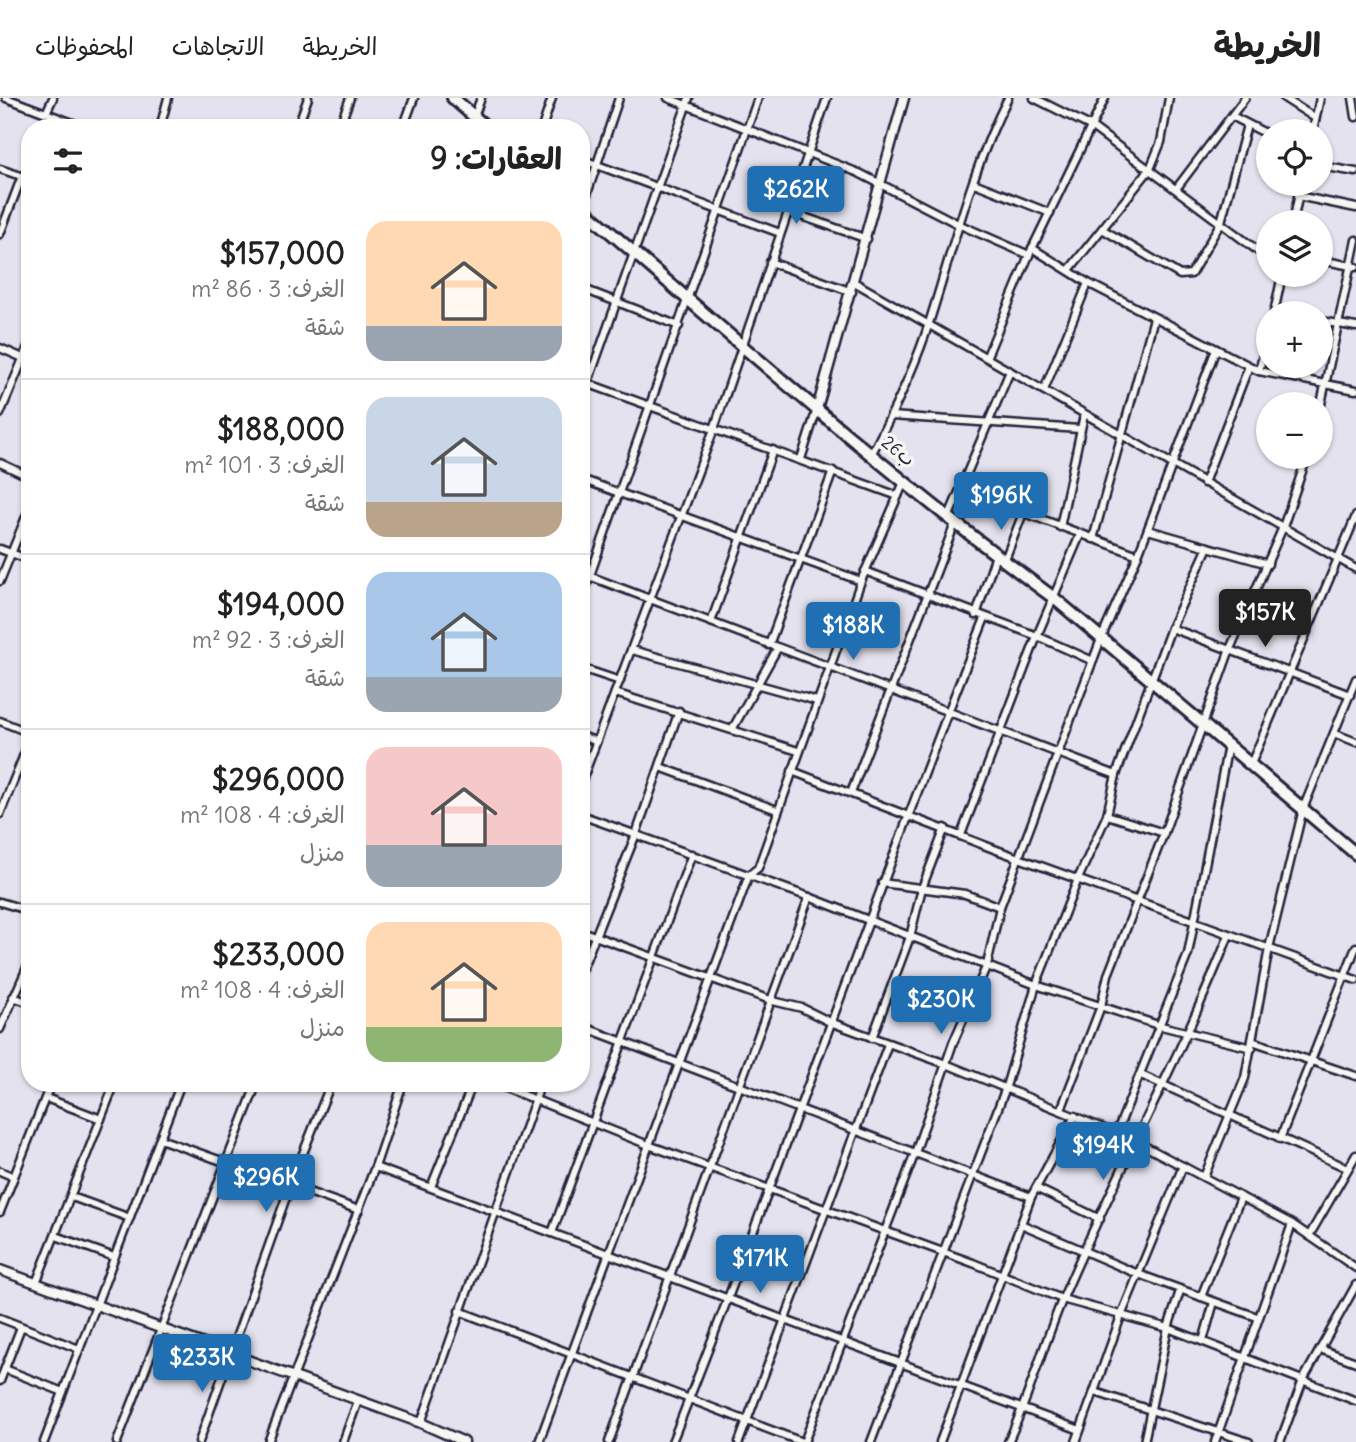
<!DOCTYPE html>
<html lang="ar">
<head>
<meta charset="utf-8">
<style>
	body { margin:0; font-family:Delius,"Playpen Sans Arabic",sans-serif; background:#f2f2f2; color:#222; direction:rtl; height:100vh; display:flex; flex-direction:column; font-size:26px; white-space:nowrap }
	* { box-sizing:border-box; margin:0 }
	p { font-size:23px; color:#767676 }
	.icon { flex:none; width:38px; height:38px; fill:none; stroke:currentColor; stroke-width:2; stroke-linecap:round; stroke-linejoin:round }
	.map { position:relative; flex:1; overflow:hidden; direction:ltr }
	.panel { position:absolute; left:21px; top:21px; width:569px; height:973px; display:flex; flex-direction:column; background:#fff; border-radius:28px; box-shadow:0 2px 5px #0004; direction:rtl }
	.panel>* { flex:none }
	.buttons { position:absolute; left:1256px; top:21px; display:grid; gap:14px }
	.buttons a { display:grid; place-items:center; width:77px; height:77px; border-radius:50%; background:#fff; box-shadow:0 2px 5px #0004; font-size:35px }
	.price { position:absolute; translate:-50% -60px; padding:0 16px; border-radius:7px; background:#1f6fb2; color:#fff; font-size:23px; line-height:46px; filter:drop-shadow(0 2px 4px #0008) }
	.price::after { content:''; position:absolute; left:50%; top:42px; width:21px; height:16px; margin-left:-10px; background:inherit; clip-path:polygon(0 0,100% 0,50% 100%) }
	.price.current { background:#222; color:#fff }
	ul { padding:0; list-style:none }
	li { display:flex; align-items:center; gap:21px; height:175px; padding:0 28px }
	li+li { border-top:2px solid #e0e0e0 }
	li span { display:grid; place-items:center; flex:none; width:196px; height:140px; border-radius:21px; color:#555 }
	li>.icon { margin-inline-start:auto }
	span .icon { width:84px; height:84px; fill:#fffc; stroke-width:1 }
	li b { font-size:30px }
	h2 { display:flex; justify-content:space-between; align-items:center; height:84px; padding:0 28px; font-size:30px }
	header { display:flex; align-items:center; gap:42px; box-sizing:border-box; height:98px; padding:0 35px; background:#fff; border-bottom:2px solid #e0e0e0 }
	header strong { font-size:33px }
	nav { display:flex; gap:38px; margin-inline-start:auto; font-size:24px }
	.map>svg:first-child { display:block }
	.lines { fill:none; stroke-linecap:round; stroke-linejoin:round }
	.minor-casing { stroke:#22223b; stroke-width:11 }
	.tertiary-casing { stroke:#22223b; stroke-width:13 }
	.trunk-casing { stroke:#22223b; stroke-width:16 }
	.minor { stroke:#f6f6f2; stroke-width:6 }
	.tertiary { stroke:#f6f6f2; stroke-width:8 }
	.trunk { stroke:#f6f6f2; stroke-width:10 }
	.labels { text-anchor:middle; stroke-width:7; stroke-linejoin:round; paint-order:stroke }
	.street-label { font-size:18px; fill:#22223b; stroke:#f6f6f2 }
</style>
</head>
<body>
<header>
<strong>الخريطة</strong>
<nav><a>الخريطة</a><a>الاتجاهات</a><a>المحفوظات</a></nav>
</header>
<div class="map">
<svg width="1356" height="1344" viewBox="0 0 1356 1344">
	<rect width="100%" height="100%" fill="#e3e2ee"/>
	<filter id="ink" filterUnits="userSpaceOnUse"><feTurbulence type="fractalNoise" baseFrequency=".0143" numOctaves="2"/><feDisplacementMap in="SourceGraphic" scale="14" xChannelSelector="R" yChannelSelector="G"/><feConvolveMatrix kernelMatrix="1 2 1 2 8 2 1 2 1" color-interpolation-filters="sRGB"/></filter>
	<g filter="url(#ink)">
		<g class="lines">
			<defs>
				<g id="minor">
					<path d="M 6,0 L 86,30"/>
					<path d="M 668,0 L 859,75 L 958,126 L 1029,157"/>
					<path d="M 1034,0 L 1092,29 L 1269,161"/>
					<path d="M 1284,0 L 1315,20"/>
					<path d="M 1353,0 L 1356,19"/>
					<path d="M 46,15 L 53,0"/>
					<path d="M 1232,18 L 1269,37"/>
					<path d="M 160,30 L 168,0"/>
					<path d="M 297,30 L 308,0"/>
					<path d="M 339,30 L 350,0"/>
					<path d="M 403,30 L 414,0"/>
					<path d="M 470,30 L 481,0"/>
					<path d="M 542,30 L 552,0"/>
					<path d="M 1313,33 L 1320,0"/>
					<path d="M 581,61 L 780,135"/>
					<path d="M 1321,68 L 1356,74"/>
					<path d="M 0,71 L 30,81"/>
					<path d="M 974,85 L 1050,115"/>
					<path d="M 1176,91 L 1245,0"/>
					<path d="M 1298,98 L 1356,110"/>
					<path d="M 582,111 L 619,0"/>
					<path d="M 787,113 L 867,141"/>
					<path d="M 1293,124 L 1301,86"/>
					<path d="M 1102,131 L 1180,177 L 1191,176 L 1221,124 L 1247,27"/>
					<path d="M 0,136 L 22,78"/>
					<path d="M 1032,150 L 1088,185 L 1259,273 L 1356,292"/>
					<path d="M 1321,162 L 1356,169"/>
					<path d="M 770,164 L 852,194"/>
					<path d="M 1069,172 L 1150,71 L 1161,44 L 1169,0"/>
					<path d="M 854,184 L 1356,471"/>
					<path d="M 581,190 L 679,228"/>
					<path d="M 1274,215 L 1282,177"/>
					<path d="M 1321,223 L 1356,229"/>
					<path d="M 0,250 L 23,260"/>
					<path d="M 987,258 L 1029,157 L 1105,0"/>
					<path d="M 1259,273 L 1269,234"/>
					<path d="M 581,283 L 898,398"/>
					<path d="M 1044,292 L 1088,185"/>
					<path d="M 581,304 L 689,0"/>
					<path d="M 1321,306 L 1356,142"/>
					<path d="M 0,316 L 30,244"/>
					<path d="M 891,318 L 1079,331"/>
					<path d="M 872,355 C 894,313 916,268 930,222 C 954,147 972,70 1008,0"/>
					<path d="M 801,361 L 817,311"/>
					<path d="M 0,365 L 30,379"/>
					<path d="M 581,381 L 861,483"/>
					<path d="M 1204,385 L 1249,268"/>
					<path d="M 963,392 L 1138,457"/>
					<path d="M 949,418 L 1010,273"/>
					<path d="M 1060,429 L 1084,317"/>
					<path d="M 1148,432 L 1268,466"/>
					<path d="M 1093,441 L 1154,220"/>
					<path d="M 0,451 L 30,462"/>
					<path d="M 1004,464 L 1023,415"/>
					<path d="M 865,473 L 1037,538 L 1093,563"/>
					<path d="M 581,475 L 1116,677"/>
					<path d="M 0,483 L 30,409"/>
					<path d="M 581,503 L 758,0"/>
					<path d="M 976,517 L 996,457"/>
					<path d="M 711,524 L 773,352"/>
					<path d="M 1171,530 L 1350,597"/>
					<path d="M 769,547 L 833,373"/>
					<path d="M 632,552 L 817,603"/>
					<path d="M 581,570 L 620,583"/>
					<path d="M 615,595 L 798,653"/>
					<path d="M 0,623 L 30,635"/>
					<path d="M 733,630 L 777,551"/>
					<path d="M 1336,636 L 1356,644"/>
					<path d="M 581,638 L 595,643"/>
					<path d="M 1251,666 L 1356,418"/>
					<path d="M 660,669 L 777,712"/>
					<path d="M 792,673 L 994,751 L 1356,882"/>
					<path d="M 581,685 L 714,331 L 827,0"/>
					<path d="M 851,695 L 956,423"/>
					<path d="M 0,716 L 30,642"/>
					<path d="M 581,717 L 809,799 L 1036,887 L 1161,928 L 1252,950"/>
					<path d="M 1107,717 L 1164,735"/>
					<path d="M 961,737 L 1037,538 L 1080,437"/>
					<path d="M 882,785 L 965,796 L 1000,809"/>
					<path d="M 0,804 L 30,813"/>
					<path d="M 581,833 L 773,903 L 802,910 L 830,924 L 946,966 L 1137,1044 L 1292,1126 L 1356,1170"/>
					<path d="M 581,874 L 636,736 L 679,613"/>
					<path d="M 13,899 L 30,905"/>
					<path d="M 581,928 L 1031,1099"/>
					<path d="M 0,931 L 30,863"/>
					<path d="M 872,940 L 910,839 L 922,790 L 945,730"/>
					<path d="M 1252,943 L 1356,978"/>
					<path d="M 1141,977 L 1347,1070"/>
					<path d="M 493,985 L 651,1048 L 973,1165 L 1062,1201 L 1168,1230 L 1356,1303"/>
					<path d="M 46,1000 L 101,1021"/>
					<path d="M 1061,1012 L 1101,908 L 1108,877 L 1164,735 L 1230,551 L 1283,429 L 1307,359"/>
					<path d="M 1116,1036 L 1188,856 L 1228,647"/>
					<path d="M 160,1041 L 359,1112"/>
					<path d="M 1280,1041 L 1356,849"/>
					<path d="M 375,1069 L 1080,1332"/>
					<path d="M 0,1073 L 14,1079"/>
					<path d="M 1204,1079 L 1245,980 L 1269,850 L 1303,711 L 1356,581"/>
					<path d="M 431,1089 L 473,985"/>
					<path d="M 1036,1090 L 1100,1121"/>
					<path d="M 72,1099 L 130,1120"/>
					<path d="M 0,1114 L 51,985"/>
					<path d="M 1021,1126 L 1138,1176 L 1257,1219"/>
					<path d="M 552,1135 L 692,756"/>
					<path d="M 56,1138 L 114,1159"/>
					<path d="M 1309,1138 L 1356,1057"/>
					<path d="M 36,1185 L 115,985"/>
					<path d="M 1201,1199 L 1241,1099"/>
					<path d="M 459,1213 L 802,1344"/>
					<path d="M 0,1220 L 79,1251"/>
					<path d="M 1203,1243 L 1214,1204"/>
					<path d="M 1320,1251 L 1356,1264"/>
					<path d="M 5,1271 L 63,1294"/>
					<path d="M 0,1283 L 21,1229"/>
					<path d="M 1095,1294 L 1249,1344"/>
					<path d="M 421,1325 L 541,985"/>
					<path d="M 44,1344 L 181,985"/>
					<path d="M 117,1344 L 257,985"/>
					<path d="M 199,1344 L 290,1088 L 331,985"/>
					<path d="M 268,1344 L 375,1069 L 403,985"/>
					<path d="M 343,1344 L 358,1303"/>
					<path d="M 539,1344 L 749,777 L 758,770 L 861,483 L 904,384"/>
					<path d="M 609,1344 L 809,799"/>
					<path d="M 672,1344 C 781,1071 876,793 985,520"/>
					<path d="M 739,1344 L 888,946"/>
					<path d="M 804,1344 L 915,1055 L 953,945 L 987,867 L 1000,809 L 1101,541 L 1138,457 L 1216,251"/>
					<path d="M 871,1344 L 1005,992 L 1036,887 L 1078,781 L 1107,717 L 1116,677 L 1171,530 L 1208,449"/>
					<path d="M 940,1344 L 1031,1099 L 1075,1018"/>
					<path d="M 1008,1344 C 1030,1297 1043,1247 1063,1200 C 1115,1077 1180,961 1229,837"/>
					<path d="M 1076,1344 L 1121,1218 L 1183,1068"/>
					<path d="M 1144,1344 L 1168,1230 L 1180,1193"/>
					<path d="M 1215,1344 L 1292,1126"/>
					<path d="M 1280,1344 L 1303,1282 L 1356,1187"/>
				</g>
				<g id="tertiary">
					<path d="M 817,311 L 904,0"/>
					<path d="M 0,1172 L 421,1325 L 464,1344"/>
				</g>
				<g id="trunk">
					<path d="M 453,0 L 487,30"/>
					<path d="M 581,109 C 736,242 889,379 1054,500 L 1356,756"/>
				</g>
			</defs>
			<use href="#minor" class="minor-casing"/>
			<use href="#tertiary" class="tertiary-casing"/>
			<use href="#trunk" class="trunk-casing"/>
			<use href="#minor" class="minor"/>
			<use href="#tertiary" class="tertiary"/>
			<use href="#trunk" class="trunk"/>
		</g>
	</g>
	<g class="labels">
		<g class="street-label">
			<text transform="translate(898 353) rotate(39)" y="6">26ب</text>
		</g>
	</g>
</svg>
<div class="buttons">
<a><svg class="icon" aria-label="locate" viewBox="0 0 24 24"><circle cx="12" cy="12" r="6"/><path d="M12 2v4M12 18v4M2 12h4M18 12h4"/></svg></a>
<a><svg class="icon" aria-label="layers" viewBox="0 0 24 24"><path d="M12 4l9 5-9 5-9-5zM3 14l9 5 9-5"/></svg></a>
<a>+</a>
<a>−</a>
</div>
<b class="price" style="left:796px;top:128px">$262K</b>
<b class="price" style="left:1001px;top:434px">$196K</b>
<b class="price current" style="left:1265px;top:551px">$157K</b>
<b class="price" style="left:853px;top:564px">$188K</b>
<b class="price" style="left:941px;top:938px">$230K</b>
<b class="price" style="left:1103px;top:1084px">$194K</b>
<b class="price" style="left:266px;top:1116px">$296K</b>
<b class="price" style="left:760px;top:1197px">$171K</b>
<b class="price" style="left:202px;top:1296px">$233K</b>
<section class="panel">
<h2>العقارات: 9<svg class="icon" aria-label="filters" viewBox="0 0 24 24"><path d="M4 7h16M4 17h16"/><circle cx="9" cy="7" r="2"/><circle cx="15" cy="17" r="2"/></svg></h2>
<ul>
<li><span style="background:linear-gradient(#ffd9b3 75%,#9aa5b1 0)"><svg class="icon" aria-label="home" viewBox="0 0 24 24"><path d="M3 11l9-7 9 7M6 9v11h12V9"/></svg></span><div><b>$157,000</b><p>الغرف: 3 · 86 m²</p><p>شقة</p></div></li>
<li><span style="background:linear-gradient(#c9d6e8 75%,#b9a48a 0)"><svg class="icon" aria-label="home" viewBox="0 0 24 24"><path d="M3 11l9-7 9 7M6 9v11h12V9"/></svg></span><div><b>$188,000</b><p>الغرف: 3 · 101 m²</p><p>شقة</p></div></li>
<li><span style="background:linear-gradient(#a9c7e8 75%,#9aa5b1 0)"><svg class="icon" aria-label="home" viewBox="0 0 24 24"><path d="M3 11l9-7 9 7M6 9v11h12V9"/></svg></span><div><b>$194,000</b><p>الغرف: 3 · 92 m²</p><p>شقة</p></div></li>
<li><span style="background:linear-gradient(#f6c9c9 70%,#9aa5b1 0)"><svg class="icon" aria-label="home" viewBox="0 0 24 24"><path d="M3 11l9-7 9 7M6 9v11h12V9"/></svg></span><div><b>$296,000</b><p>الغرف: 4 · 108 m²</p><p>منزل</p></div></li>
<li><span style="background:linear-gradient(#ffd9b3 75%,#8fb573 0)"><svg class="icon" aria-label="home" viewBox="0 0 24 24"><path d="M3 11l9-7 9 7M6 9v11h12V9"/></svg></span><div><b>$233,000</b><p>الغرف: 4 · 108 m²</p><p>منزل</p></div></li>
</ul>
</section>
</div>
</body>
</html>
